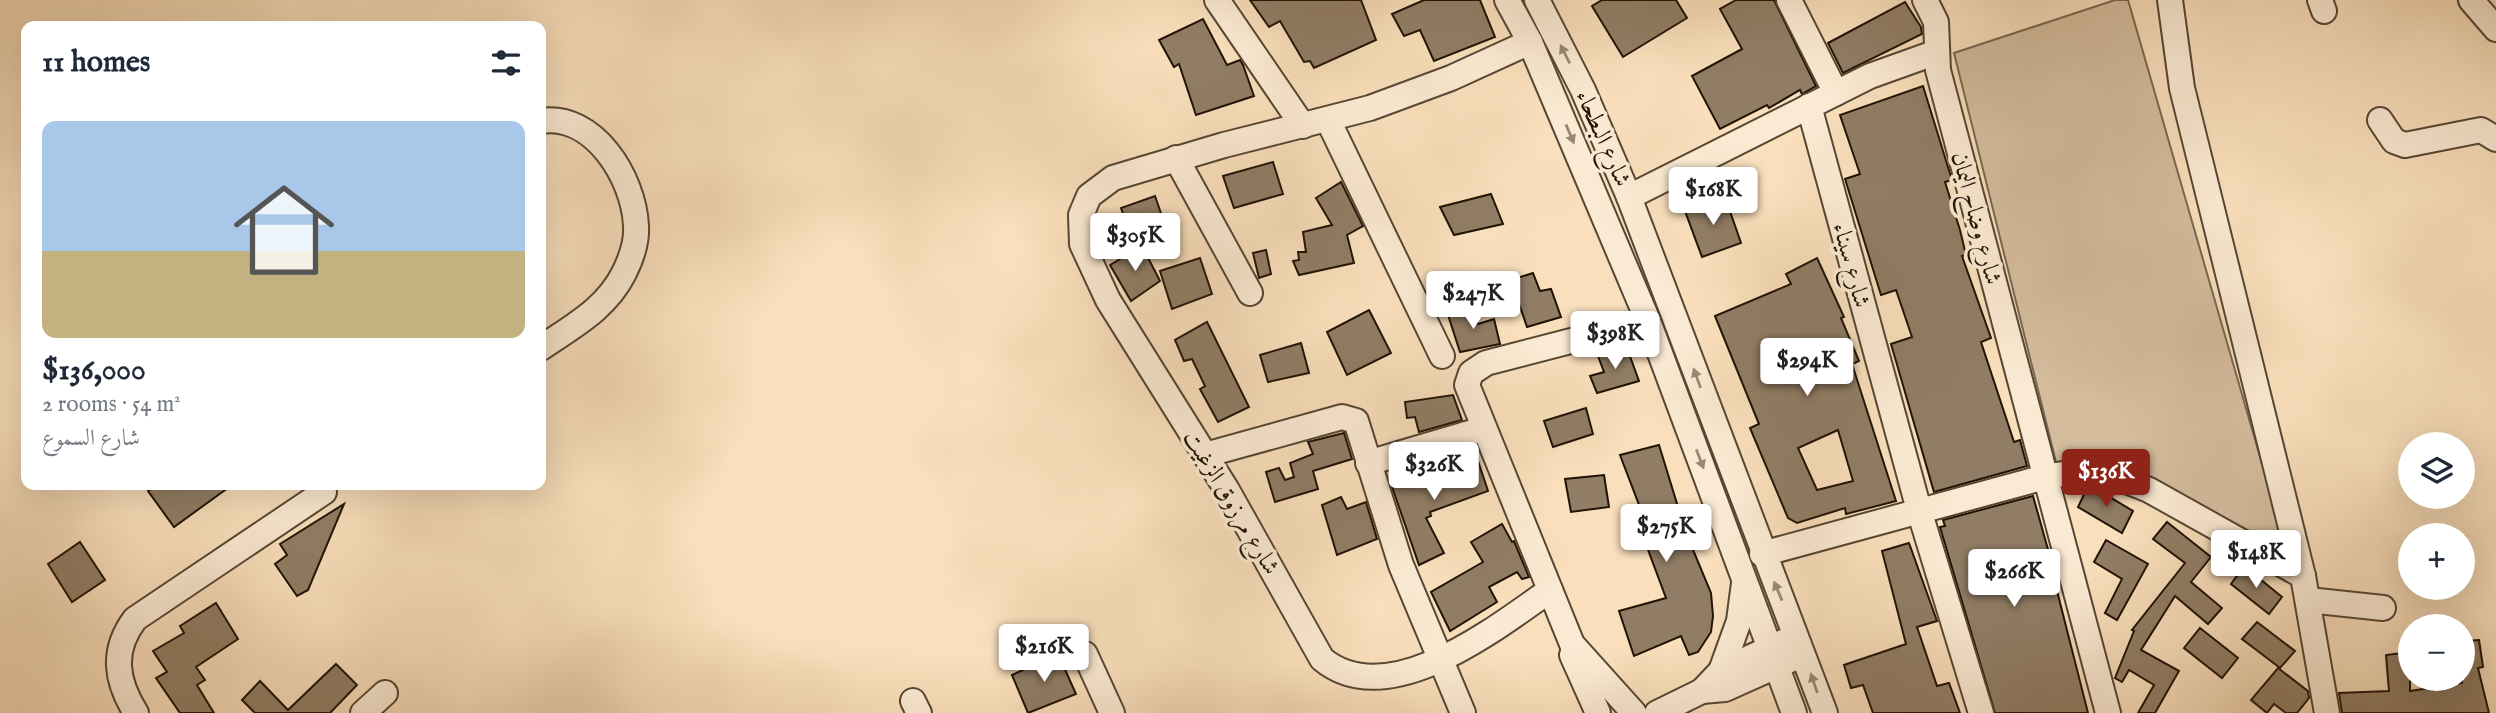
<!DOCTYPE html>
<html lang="en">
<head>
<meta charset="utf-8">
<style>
	body { margin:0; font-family:"IM FELL English",Amiri,serif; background:#f2f2f3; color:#1f2937; height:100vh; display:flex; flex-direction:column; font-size:26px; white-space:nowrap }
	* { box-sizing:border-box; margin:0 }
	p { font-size:23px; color:#747a83 }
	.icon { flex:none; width:38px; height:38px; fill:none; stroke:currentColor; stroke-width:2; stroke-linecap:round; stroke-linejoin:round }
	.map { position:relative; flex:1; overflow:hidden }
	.sheet { position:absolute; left:21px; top:21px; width:525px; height:469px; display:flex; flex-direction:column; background:#fff; border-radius:14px; box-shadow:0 7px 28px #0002 }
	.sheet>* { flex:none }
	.controls { position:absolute; left:2398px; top:432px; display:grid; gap:14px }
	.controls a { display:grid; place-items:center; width:77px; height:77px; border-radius:50%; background:#fff; box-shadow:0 7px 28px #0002; font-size:35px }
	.price { position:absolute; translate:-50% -60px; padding:0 16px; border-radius:7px; background:#fff; color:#222; font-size:23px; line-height:46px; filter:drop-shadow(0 2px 4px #0008) }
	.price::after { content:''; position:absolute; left:50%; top:42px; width:21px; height:16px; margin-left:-10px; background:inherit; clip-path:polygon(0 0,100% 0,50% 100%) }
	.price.selected { background:#8f2418; color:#fff }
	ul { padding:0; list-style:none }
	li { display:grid; align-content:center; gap:14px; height:371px; padding:0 21px }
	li+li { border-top:2px solid #e0e1e3 }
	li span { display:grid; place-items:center; height:217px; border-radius:14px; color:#555 }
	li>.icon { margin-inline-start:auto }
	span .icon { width:126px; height:126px; fill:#fffc; stroke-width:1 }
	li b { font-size:30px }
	h2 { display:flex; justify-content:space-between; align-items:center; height:84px; padding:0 21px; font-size:30px }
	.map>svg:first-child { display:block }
	.green { fill:#d4bc9d; stroke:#7a6852; stroke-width:2 }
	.building { fill:#917d65; stroke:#201306; stroke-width:2; fill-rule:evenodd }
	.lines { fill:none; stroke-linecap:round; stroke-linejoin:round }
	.minor-casing { stroke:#564634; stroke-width:28 }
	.minor { stroke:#fbead3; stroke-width:24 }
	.oneway { fill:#988977 }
	.labels { text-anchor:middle; stroke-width:7; stroke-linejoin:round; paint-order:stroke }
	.street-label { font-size:24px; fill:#201306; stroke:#fbead3 }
</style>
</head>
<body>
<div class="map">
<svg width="2496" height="713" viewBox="0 0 2496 713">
	<rect width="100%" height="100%" fill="#f9dfbc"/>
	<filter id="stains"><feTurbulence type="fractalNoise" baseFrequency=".00286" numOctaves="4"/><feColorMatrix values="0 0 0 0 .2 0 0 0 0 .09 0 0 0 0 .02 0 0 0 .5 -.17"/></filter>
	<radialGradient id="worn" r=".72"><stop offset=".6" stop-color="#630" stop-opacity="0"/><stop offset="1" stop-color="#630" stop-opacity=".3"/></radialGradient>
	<path class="green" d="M 2115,0 L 2128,0 L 2293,571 L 2165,490 L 2057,466 L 1954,53 Z"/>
	<g class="building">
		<path d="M 1250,0 L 1361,0 L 1376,40 L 1314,68 L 1310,61 L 1304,62 L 1280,21 L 1269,27 Z"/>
		<path d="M 1424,0 L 1480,0 L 1495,37 L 1434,61 L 1420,30 L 1404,36 L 1392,14 Z"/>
		<path d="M 1602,0 L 1676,0 L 1687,18 L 1623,57 L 1592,6 Z"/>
		<path d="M 1736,0 L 1774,0 L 1816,86 L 1802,94 L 1800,90 L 1769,108 L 1767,105 L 1720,129 L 1692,76 L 1742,49 L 1720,9 Z"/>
		<path d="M 1905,2 L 1921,27 L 1922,34 L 1843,73 L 1828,43 Z"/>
		<path d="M 1203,19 L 1227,65 L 1240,60 L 1243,65 L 1254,96 L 1196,115 L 1179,64 L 1174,67 L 1159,40 Z"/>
		<path d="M 1923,86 L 1952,180 L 1945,182 L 1960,230 L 1966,255 L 1962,256 L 1991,338 L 1981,342 L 2014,442 L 2020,440 L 2027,466 L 1934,492 L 1891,344 L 1912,337 L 1896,290 L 1881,295 L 1845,179 L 1860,174 L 1840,115 Z"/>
		<path d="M 1273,162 L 1283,194 L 1234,208 L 1223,176 Z"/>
		<path d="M 1341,182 L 1363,226 L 1347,235 L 1354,263 L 1299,275 L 1293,261 L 1299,260 L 1298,252 L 1306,252 L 1303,232 L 1332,225 L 1316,198 Z"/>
		<path d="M 1491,194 L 1503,224 L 1454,235 L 1440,207 Z"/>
		<path d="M 1155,196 L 1165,225 L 1131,237 L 1121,208 Z"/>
		<path d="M 1725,197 L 1741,243 L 1702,257 L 1685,211 Z"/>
		<path d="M 1142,246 L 1160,281 L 1131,301 L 1110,265 Z"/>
		<path d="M 1266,250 L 1271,274 L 1259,278 L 1253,253 Z"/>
		<path d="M 1200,258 L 1212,294 L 1172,309 L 1160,271 Z"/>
		<path d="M 1817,258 L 1844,317 L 1841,318 L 1859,361 L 1852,364 L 1896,501 L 1846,514 L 1845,508 L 1797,523 L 1788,518 L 1750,428 L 1759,424 L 1715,316 L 1791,284 L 1786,274 ZM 1838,430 L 1853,481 L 1817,490 L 1798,448 Z"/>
		<path d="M 1533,273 L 1540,291 L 1551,289 L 1561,317 L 1527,327 L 1511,280 Z"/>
		<path d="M 1472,307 L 1478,324 L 1494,319 L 1500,344 L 1460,352 L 1448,315 Z"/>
		<path d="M 1369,310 L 1391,353 L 1347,375 L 1327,332 Z"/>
		<path d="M 1207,322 L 1249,407 L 1218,422 L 1200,389 L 1205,386 L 1192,359 L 1184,361 L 1175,340 Z"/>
		<path d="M 1301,343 L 1309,373 L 1268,382 L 1260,355 Z"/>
		<path d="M 1627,348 L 1639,381 L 1597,393 L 1590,376 L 1604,372 L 1598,356 Z"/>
		<path d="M 1453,395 L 1462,420 L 1419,432 L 1415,417 L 1407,418 L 1405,402 Z"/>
		<path d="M 1586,408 L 1593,434 L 1553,447 L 1544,421 Z"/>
		<path d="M 1344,433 L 1352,459 L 1313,471 L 1318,489 L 1275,502 L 1266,472 L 1279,468 L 1285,480 L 1294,477 L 1290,463 L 1313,454 L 1308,442 Z"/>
		<path d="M 1659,445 L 1686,533 L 1711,593 L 1713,616 L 1711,632 L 1698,652 L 1689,655 L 1681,636 L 1634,656 L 1619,611 L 1666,598 L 1647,547 L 1654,544 L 1620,455 Z"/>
		<path d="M 1477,458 L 1488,491 L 1430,512 L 1431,516 L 1426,518 L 1444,553 L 1419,565 L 1390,481 L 1416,474 L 1418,478 Z"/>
		<path d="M 1604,475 L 1609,507 L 1571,512 L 1565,479 Z"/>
		<path d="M 158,485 L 232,485 L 174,527 L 148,491 Z"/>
		<path d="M 2087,488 L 2098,490 L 2133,511 L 2122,533 L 2078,507 Z"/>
		<path d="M 2033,496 L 2056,578 L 2054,579 L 2088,713 L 1995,713 L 1940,527 L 1945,526 L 1943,520 Z"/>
		<path d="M 1341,497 L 1347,509 L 1366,502 L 1377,539 L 1337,555 L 1322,505 Z"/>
		<path d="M 344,504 L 308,590 L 297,596 L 275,564 L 287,555 L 280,544 Z"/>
		<path d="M 2167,522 L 2211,557 L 2191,582 L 2222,608 L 2208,624 L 2175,596 L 2141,650 L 2179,671 L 2155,713 L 2138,713 L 2154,685 L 2129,670 L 2122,682 L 2115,678 L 2134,631 L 2132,630 L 2185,563 L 2153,539 Z"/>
		<path d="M 1502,524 L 1512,542 L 1514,541 L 1529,577 L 1522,579 L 1517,572 L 1489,587 L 1497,602 L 1450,631 L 1431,592 L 1483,562 L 1471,542 Z"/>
		<path d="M 2106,540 L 2148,564 L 2117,620 L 2105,613 L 2122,579 L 2094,562 Z"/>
		<path d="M 80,542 L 105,580 L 72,602 L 48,564 Z"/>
		<path d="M 1909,543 L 1937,621 L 1917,627 L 1937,686 L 1949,683 L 1960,713 L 1873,713 L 1863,685 L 1851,688 L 1844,665 L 1906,644 L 1882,551 Z"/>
		<path d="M 2244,566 L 2282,597 L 2269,614 L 2231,584 Z"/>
		<path d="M 216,603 L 238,639 L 196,667 L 205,680 L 197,685 L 214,713 L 180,713 L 156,678 L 167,672 L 153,651 L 184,633 L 180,626 Z"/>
		<path d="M 2257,622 L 2295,651 L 2280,668 L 2242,639 Z"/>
		<path d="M 2200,628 L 2238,658 L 2222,678 L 2184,648 Z"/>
		<path d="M 2479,640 L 2483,667 L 2478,668 L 2489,713 L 2342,713 L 2339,693 L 2389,691 L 2386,655 L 2410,652 L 2410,691 L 2462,683 L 2462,641 Z"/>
		<path d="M 1058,654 L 1076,694 L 1028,713 L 1012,675 Z"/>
		<path d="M 336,664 L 357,685 L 330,713 L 255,713 L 242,700 L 260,681 L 288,710 Z"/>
		<path d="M 2278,668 L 2308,691 L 2309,698 L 2297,713 L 2286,713 L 2274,704 L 2267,713 L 2251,700 Z"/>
	</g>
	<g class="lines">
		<defs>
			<g id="minor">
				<path d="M 1217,0 L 1303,126"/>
				<path d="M 1507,0 L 1530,42 L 1648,321 L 1794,713"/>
				<path d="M 1537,0 L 1583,90 L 1629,197 L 1825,713"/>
				<path d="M 1789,0 L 1836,93"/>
				<path d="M 1925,0 L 1936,22 L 1938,70 L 2108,713"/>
				<path d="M 2170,0 L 2182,88 L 2303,576 L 2327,713"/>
				<path d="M 2320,0 L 2324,11"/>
				<path d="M 2471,0 L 2496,29"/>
				<path d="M 1530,42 L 1451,78 L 1370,108 L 1224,145 L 1113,178 L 1089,196 L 1081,215 L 1082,244 L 1108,300 L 1227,490 L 1322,659 C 1387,713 1492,631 1550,590"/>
				<path d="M 1809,106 L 1919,510 L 1981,713"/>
				<path d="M 1328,120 L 1442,356"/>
				<path d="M 2380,120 L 2394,141 L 2405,145 L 2481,130 L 2496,139"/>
				<path d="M 541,121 C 594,113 634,178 636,226 C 637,241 631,259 624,273 C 606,309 573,326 541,348"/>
				<path d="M 1176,158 L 1250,293"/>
				<path d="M 1629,197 L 1870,76 L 1937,52"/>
				<path d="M 1205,455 L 1342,417 L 1356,421 L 1401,565 L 1463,713"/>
				<path d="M 1368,463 L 1483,429"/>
				<path d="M 1762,554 L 2045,477 C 2083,469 2113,474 2149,490 L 2303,576"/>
				<path d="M 2308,600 L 2383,608"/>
				<path d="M 1085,654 L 1112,713"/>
				<path d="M 1572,655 L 1598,713"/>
				<path d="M 1721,671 L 1739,621 L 1744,583"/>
				<path d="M 1702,691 L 1725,689 L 1792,659"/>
				<path d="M 913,701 L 919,713"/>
				<path d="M 136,713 C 116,681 111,651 135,619 L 324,492"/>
				<path d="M 363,713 L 385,693"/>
				<path d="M 1634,713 L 1572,644 L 1467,385 L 1471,373 L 1486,363 L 1648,321"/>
				<path d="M 1657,713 L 1702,691 L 1721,671 L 1783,642"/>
			</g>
		</defs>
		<use href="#minor" class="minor-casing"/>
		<use href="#minor" class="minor"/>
	</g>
	<defs><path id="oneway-solid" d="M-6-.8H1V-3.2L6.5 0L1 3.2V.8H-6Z" transform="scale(1.75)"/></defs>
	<g class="oneway">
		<use href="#oneway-solid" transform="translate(1565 54) rotate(-117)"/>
		<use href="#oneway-solid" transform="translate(1570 134) rotate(67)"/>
		<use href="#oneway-solid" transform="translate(1697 378) rotate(-110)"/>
		<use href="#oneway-solid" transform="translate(1700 459) rotate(69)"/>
		<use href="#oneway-solid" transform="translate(1778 591) rotate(-113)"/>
		<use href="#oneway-solid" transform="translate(1814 683) rotate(-109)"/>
	</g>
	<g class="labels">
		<g class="street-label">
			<text transform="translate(1604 138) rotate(66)" y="8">شارع البطحاء</text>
			<text transform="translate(1977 218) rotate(75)" y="8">شارع وضاح اليمان</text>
			<text transform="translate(1852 265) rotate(75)" y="8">شارع سيناء</text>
			<text transform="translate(1232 502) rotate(59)" y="8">شارع مرزوق الزغيت</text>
		</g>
	</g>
	<rect width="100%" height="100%" filter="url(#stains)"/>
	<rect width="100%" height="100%" fill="url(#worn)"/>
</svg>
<div class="controls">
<a><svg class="icon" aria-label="layers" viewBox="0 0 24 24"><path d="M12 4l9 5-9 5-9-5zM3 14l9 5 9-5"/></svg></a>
<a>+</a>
<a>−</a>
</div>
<b class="price" style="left:1713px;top:227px">$168K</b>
<b class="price" style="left:1135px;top:273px">$305K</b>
<b class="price" style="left:1473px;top:331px">$247K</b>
<b class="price" style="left:1615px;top:371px">$398K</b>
<b class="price" style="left:1807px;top:398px">$294K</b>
<b class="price" style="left:1434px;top:502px">$326K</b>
<b class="price selected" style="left:2106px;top:509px">$136K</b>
<b class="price" style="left:1666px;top:564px">$275K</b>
<b class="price" style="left:2256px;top:590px">$148K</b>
<b class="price" style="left:2014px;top:609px">$266K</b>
<b class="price" style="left:1044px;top:684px">$216K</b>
<section class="sheet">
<h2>11 homes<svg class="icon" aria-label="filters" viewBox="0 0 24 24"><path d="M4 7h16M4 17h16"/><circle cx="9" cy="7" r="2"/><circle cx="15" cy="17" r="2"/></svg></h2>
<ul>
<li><span style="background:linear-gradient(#a9c7e8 60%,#c2b280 0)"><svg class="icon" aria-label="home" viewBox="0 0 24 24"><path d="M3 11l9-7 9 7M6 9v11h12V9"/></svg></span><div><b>$136,000</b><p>2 rooms · 54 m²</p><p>شارع السموع</p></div></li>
</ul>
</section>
</div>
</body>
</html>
